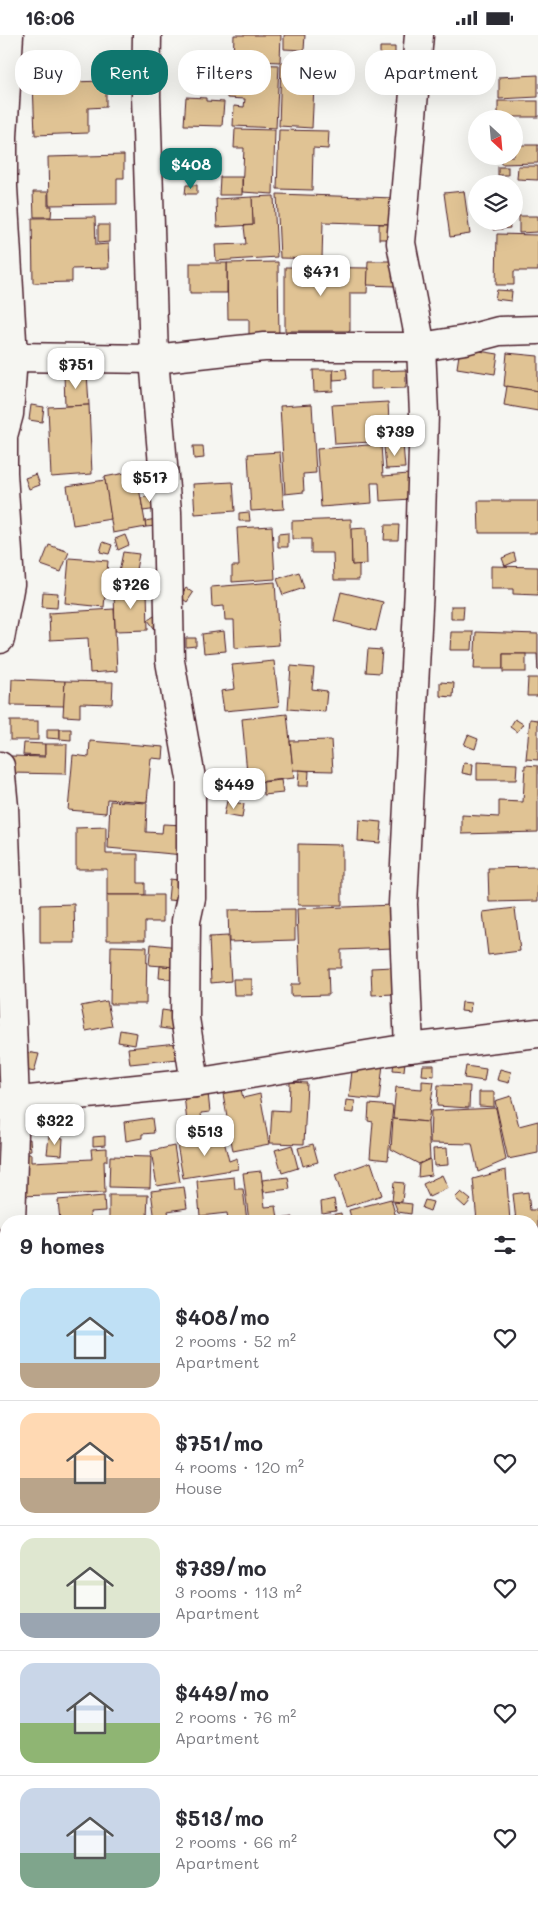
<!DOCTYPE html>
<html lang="en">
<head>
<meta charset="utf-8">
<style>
	body { margin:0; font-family:Mali,sans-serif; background:#f7f7f7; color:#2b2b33; height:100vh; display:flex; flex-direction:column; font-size:19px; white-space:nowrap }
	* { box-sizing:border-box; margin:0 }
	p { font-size:16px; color:#7c7c81 }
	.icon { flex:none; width:28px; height:28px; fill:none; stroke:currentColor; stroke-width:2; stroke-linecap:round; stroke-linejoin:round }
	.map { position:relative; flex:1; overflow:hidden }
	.side { position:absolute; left:0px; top:1180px; width:539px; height:696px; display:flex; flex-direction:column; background:#fff; border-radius:20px 20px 0 0; box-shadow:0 5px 20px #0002 }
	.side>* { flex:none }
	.guide { position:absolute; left:15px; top:15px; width:509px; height:45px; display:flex; gap:10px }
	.needle { width:32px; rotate:154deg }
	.fabs { position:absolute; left:468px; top:75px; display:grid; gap:10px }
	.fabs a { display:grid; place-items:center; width:55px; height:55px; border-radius:50%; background:#fff; box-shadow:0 5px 20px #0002; font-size:25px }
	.price { position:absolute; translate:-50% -42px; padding:0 11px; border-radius:10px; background:#fff; color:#222; font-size:16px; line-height:32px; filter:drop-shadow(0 1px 2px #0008) }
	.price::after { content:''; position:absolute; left:50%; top:30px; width:15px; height:11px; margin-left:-8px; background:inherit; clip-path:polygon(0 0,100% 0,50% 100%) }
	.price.active { background:#0f766e; color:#fff }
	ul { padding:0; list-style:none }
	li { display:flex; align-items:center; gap:15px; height:125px; padding:0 20px }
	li+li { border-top:1px solid #e1e1e2 }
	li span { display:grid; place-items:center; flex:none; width:140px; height:100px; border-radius:15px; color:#555 }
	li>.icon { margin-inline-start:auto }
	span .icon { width:60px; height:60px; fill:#fffc; stroke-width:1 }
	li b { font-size:21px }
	h2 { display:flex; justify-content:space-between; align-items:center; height:60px; padding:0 20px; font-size:21px }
	.tag { padding:0 18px; border-radius:20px; background:#fff; box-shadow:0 5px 20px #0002; font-size:18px; line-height:45px }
	.tag.active { background:#0f766e; color:#fff }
	.status { display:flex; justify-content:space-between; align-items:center; height:35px; padding:0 25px; background:#fff; direction:ltr }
	.status svg { height:14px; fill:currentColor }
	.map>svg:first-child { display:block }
	.building { fill:#e0c394; stroke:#4a1f2b }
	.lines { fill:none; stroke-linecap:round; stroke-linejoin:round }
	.minor-casing { stroke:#4a1f2b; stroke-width:31 }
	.minor { stroke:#f6f6f2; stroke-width:28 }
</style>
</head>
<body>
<div class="status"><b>16:06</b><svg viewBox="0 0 49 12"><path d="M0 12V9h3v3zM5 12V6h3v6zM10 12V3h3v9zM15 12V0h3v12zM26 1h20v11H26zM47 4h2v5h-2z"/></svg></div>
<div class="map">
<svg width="538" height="1876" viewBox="0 0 538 1876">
	<rect width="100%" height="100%" fill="#f6f6f2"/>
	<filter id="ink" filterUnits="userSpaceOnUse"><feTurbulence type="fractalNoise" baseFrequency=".02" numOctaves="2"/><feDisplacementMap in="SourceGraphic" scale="10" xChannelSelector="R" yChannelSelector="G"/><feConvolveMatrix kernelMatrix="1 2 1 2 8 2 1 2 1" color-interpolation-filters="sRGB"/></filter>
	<g filter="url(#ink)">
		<g class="building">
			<path d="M 234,0 L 281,0 L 280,27 L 233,25 Z"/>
			<path d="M 284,0 L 305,0 L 304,15 L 284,14 Z"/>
			<path d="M 380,12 L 395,12 L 395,22 L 380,21 Z"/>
			<path d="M 281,27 L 340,29 L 339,51 L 314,51 L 312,93 L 279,91 Z"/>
			<path d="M 213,28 L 279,30 L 276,93 L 233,91 L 234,71 L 244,72 L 245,64 L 227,63 L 227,50 L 213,49 Z"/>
			<path d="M 538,40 L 538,62 L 499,64 L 499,42 Z"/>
			<path d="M 106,46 L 106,72 L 88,73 L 88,98 L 35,100 L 33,48 Z"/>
			<path d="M 186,62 L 206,63 L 206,66 L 224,67 L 222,91 L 184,90 Z"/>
			<rect x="498" y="66" width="40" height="16"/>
			<path d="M 235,94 L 275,95 L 273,159 L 242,157 L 244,113 L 234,113 Z"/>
			<path d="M 279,95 L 329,96 L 328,114 L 313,113 L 312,155 L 277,154 Z"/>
			<path d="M 514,110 L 538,110 L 538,128 L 501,129 L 501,121 L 514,121 Z"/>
			<path d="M 124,120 L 124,143 L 117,143 L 117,169 L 49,170 L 48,122 Z"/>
			<path d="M 518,131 L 538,131 L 538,145 L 517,144 Z"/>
			<rect x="498" y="132" width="10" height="8"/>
			<path d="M 220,142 L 242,142 L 242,160 L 219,160 Z"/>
			<path d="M 186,150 L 197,150 L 197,159 L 185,159 Z"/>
			<path d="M 464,156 L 470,199 L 450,202 L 444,158 Z"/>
			<path d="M 33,157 L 48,157 L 48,171 L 52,171 L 51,182 L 34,182 Z"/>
			<path d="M 277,159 L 395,163 L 394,189 L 323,187 L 322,224 L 280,223 Z"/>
			<path d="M 274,161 L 277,222 L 216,226 L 215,210 L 246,209 L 244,191 L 253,190 L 252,162 Z"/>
			<path d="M 252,162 L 253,190 L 217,192 L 216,164 Z"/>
			<path d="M 519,181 L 538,181 L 538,197 L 519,198 Z"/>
			<path d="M 95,182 L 96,210 L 108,209 L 109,233 L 72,234 L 72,247 L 33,248 L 32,183 Z"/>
			<path d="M 492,186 L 509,186 L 510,193 L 493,195 Z"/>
			<rect x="379" y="189" width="15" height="15"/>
			<path d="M 98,190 L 109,190 L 109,207 L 98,208 Z"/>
			<path d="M 497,199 L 538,200 L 538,236 L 514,236 L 514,250 L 496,250 Z"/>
			<path d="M 368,226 L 395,226 L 395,251 L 367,250 Z"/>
			<path d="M 278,227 L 279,304 L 249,304 L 249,284 L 228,284 L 227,228 Z"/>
			<rect x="190" y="228" width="37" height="30"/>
			<path d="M 285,232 L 368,233 L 367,258 L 350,258 L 350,296 L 285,296 Z"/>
			<path d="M 497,255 L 512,256 L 511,266 L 495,264 Z"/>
			<path d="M 460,313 L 498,319 L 495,339 L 457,333 Z"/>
			<path d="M 507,318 L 538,321 L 538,356 L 504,351 Z"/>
			<path d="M 346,334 L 347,344 L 333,345 L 333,335 Z"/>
			<path d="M 313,335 L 333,335 L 333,356 L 314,357 Z"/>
			<path d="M 406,335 L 406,353 L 371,354 L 371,336 Z"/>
			<path d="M 87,338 L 89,370 L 65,371 L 64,339 Z"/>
			<path d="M 507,351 L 538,356 L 538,376 L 504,370 Z"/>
			<path d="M 388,367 L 390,406 L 335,409 L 332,370 Z"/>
			<path d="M 312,369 L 316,438 L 303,439 L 304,457 L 285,459 L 280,371 Z"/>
			<path d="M 31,370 L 44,372 L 42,387 L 29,385 Z"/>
			<path d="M 89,370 L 92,439 L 51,442 L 48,372 Z"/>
			<path d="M 381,409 L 383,441 L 409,439 L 411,464 L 380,466 L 379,448 L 371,448 L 372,468 L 321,472 L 317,414 Z"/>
			<path d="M 403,409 L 405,433 L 386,434 L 384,411 Z"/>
			<path d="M 193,411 L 203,411 L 204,423 L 194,424 Z"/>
			<path d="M 280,417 L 284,474 L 251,476 L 248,419 Z"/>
			<path d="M 136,436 L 146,492 L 113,498 L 104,442 Z"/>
			<path d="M 36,439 L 40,450 L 29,454 L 25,443 Z"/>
			<path d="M 105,445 L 111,484 L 73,490 L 67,451 Z"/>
			<path d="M 233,447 L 235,476 L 195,479 L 193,449 Z"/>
			<path d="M 156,460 L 158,474 L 143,476 L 141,463 Z"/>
			<path d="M 478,466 L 538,466 L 538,498 L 479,498 Z"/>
			<path d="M 249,477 L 250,486 L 239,486 L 239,478 Z"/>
			<path d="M 156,484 L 156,491 L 146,492 L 145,486 Z"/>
			<path d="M 351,484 L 352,530 L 359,529 L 359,545 L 334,545 L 333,518 L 311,518 L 311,504 L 292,504 L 292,486 Z"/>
			<path d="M 385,490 L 399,490 L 398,505 L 384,505 Z"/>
			<path d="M 272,491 L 275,544 L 232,547 L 232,531 L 239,531 L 237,493 Z"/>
			<path d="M 366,493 L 367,529 L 352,530 L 351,494 Z"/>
			<path d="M 288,498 L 288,512 L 278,512 L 278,499 Z"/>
			<path d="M 125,500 L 129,510 L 118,515 L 115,504 Z"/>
			<path d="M 103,507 L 112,510 L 109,519 L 100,517 Z"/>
			<path d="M 49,510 L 69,517 L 61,537 L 41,530 Z"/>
			<path d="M 123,517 L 139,519 L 135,540 L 119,537 Z"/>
			<path d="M 514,518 L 516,526 L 505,531 L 502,523 Z"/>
			<path d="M 69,523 L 108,526 L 104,572 L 65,568 Z"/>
			<path d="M 491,531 L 538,532 L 538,560 L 513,559 L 513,554 L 491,554 Z"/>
			<path d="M 137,536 L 163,536 L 163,550 L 137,549 Z"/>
			<path d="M 299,537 L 304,553 L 283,560 L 277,544 Z"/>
			<path d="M 275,547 L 279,610 L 235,613 L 234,585 L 225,585 L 224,571 L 212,572 L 211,552 Z"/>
			<path d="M 186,553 L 193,558 L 187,567 L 180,562 Z"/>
			<path d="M 147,555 L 148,595 L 115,596 L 114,556 Z"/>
			<path d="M 43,557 L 58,558 L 57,573 L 42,572 Z"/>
			<path d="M 341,557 L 383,567 L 376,596 L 334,586 Z"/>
			<path d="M 451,571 L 464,571 L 463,584 L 451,584 Z"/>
			<path d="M 114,574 L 117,636 L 90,638 L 88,603 L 50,605 L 49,578 Z"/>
			<path d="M 160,577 L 166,585 L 154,593 L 148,585 Z"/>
			<path d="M 224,596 L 226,616 L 204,618 L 202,599 Z"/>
			<path d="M 451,597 L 473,597 L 472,615 L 450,615 Z"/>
			<path d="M 476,597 L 538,599 L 538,636 L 537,619 L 503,619 L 503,634 L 474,634 Z"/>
			<path d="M 186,603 L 196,603 L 196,611 L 186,612 Z"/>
			<path d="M 368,614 L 382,615 L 380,638 L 366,637 Z"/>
			<rect x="503" y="619" width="23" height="18"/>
			<path d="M 274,626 L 279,671 L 224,676 L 221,656 L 235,654 L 232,630 Z"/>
			<path d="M 291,631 L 314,633 L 312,654 L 327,656 L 325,677 L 288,674 Z"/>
			<path d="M 528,643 L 538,643 L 538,661 L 527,661 Z"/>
			<path d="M 12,644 L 65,646 L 64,671 L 11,670 Z"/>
			<path d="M 65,646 L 113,647 L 112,669 L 80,668 L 80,682 L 63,681 Z"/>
			<path d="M 440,647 L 454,648 L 453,662 L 440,661 Z"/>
			<path d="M 287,679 L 294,743 L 248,748 L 242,684 Z"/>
			<path d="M 515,684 L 523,689 L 517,697 L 510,692 Z"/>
			<path d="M 530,684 L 538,685 L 538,725 L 526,724 Z"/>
			<rect x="10" y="686" width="28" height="19"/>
			<path d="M 47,694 L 60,694 L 60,704 L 47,703 Z"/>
			<path d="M 60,694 L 71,694 L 71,705 L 60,704 Z"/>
			<path d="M 468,700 L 478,704 L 475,714 L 464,710 Z"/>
			<path d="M 331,705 L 333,736 L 293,735 L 290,706 Z"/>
			<path d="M 90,706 L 164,712 L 163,724 L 151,723 L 147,767 L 107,764 L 106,778 L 68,775 L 73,720 L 89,722 Z"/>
			<path d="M 24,708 L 45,709 L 45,721 L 23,720 Z"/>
			<path d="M 45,709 L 67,709 L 66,739 L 10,738 L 11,721 L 45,722 Z"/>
			<path d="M 477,727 L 517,729 L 516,745 L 477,745 Z"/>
			<path d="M 464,728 L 473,729 L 472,740 L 462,738 Z"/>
			<path d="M 525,730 L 538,731 L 538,797 L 462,799 L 462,780 L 499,782 L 499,766 L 523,767 Z"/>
			<path d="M 299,735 L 309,736 L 308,751 L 298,751 Z"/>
			<path d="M 281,745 L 283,758 L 264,760 L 263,747 Z"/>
			<path d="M 110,766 L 147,768 L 146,797 L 162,798 L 163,789 L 185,790 L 183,820 L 108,813 Z"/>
			<path d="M 227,766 L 244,769 L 242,783 L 224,780 Z"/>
			<path d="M 359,785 L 382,787 L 380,808 L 358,806 Z"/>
			<path d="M 106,792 L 106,819 L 138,819 L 138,848 L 145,848 L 145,860 L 107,860 L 107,834 L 76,834 L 76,793 Z"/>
			<path d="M 298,809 L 342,810 L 342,870 L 298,870 Z"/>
			<path d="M 538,832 L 538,866 L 489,867 L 488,833 Z"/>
			<path d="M 170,844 L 185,846 L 182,866 L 168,865 Z"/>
			<path d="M 107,860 L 163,860 L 163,887 L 145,887 L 145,905 L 107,905 Z"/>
			<path d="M 74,869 L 75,908 L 40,908 L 40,870 Z"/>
			<path d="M 393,870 L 394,913 L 341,915 L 341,933 L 328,933 L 329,960 L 291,961 L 291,949 L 300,949 L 297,874 Z"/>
			<path d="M 515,873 L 520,916 L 488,920 L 483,877 Z"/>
			<path d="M 295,874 L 295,905 L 229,907 L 228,875 Z"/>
			<path d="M 228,901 L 231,946 L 211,948 L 209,902 Z"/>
			<path d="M 151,909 L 179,912 L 177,932 L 149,930 Z"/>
			<path d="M 111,911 L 147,912 L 146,969 L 110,969 Z"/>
			<path d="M 160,931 L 177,932 L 176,945 L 159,943 Z"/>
			<path d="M 393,932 L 394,959 L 372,960 L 371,933 Z"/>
			<path d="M 233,944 L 252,944 L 252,960 L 234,960 Z"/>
			<path d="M 107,966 L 112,991 L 86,996 L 81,971 Z"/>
			<path d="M 462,967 L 471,968 L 470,977 L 461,976 Z"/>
			<path d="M 162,975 L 176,977 L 174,995 L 160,993 Z"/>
			<path d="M 120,995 L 137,998 L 135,1010 L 118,1007 Z"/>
			<path d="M 177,1008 L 178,1024 L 130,1029 L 128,1013 Z"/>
			<path d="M 26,1017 L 39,1019 L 34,1037 L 22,1034 Z"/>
			<path d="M 394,1026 L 405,1027 L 404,1036 L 393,1035 Z"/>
			<path d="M 353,1027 L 383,1029 L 379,1065 L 349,1062 Z"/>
			<path d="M 423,1030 L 434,1030 L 434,1041 L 422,1040 Z"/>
			<path d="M 466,1031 L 486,1034 L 484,1046 L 464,1043 Z"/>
			<path d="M 500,1034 L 511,1037 L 509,1048 L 497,1045 Z"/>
			<path d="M 422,1046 L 434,1047 L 428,1087 L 393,1084 L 396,1052 L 422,1054 Z"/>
			<path d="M 290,1047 L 307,1048 L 304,1109 L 270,1108 L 272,1075 L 289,1076 Z"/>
			<path d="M 240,1050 L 243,1063 L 260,1059 L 269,1109 L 233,1116 L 222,1053 Z"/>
			<path d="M 438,1050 L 470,1051 L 469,1073 L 437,1071 Z"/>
			<path d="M 479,1057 L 494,1057 L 494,1072 L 479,1071 Z"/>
			<path d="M 208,1058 L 210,1077 L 201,1078 L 203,1095 L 188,1097 L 184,1060 Z"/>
			<path d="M 511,1061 L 519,1091 L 538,1086 L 538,1118 L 508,1124 L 495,1066 Z"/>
			<path d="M 346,1065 L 355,1066 L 354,1078 L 345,1077 Z"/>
			<path d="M 369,1069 L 393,1071 L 388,1125 L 370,1123 L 373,1087 L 368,1086 Z"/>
			<path d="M 496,1073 L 506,1125 L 478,1137 L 472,1109 L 430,1108 L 431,1076 Z"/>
			<path d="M 152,1083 L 154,1098 L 142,1099 L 142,1103 L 126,1106 L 124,1087 Z"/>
			<path d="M 393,1084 L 428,1087 L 430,1124 L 419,1129 L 391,1114 Z"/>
			<path d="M 222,1098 L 229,1126 L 237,1123 L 238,1134 L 183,1143 L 177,1109 L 202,1105 L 201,1101 Z"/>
			<path d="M 49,1101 L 63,1103 L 62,1120 L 47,1119 Z"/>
			<path d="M 105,1101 L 105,1110 L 93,1111 L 93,1102 Z"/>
			<path d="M 30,1104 L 31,1115 L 20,1117 L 19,1105 Z"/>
			<path d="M 313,1109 L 318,1127 L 303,1131 L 298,1113 Z"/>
			<path d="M 292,1110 L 298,1133 L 282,1138 L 275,1115 Z"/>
			<path d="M 174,1111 L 180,1147 L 157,1151 L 151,1116 Z"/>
			<path d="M 107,1113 L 107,1126 L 104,1126 L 105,1158 L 19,1161 L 16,1119 L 31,1119 L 31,1127 L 92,1124 L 91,1114 Z"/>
			<path d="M 447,1113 L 448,1130 L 434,1131 L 433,1114 Z"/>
			<path d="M 110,1121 L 151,1122 L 150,1153 L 109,1152 Z"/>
			<path d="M 430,1124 L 431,1140 L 418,1142 L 419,1129 Z"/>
			<path d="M 371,1127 L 382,1160 L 346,1172 L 335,1140 Z"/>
			<path d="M 506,1135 L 510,1186 L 477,1186 L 473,1144 Z"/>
			<path d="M 261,1136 L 265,1172 L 276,1171 L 278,1183 L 249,1186 L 243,1138 Z"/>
			<path d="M 442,1140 L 448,1153 L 429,1162 L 423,1149 Z"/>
			<path d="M 234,1142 L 235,1154 L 243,1154 L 247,1186 L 228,1186 L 227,1178 L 200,1181 L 197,1146 Z"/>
			<path d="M 288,1142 L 290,1154 L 264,1157 L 262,1145 Z"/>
			<path d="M 394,1147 L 404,1148 L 402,1167 L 392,1166 Z"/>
			<path d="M 184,1152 L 187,1173 L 168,1176 L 170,1186 L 155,1186 L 151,1156 Z"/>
			<path d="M 461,1157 L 471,1165 L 465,1172 L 455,1163 Z"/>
			<path d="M 528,1157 L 530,1175 L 538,1175 L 538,1195 L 532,1195 L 532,1186 L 516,1186 L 513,1159 Z"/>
			<path d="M 109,1160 L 148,1160 L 147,1183 L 128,1182 L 128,1186 L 109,1186 Z"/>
			<path d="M 104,1161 L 105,1176 L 90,1177 L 91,1186 L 60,1186 L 58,1165 Z"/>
			<path d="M 334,1164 L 336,1176 L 322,1178 L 321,1167 Z"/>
			<path d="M 391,1164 L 395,1179 L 411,1186 L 352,1186 L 349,1175 Z"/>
			<path d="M 425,1165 L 433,1167 L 430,1176 L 422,1173 Z"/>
			<path d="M 394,1167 L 412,1169 L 411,1179 L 398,1177 Z"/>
			<path d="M 341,1178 L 342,1186 L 302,1186 L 302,1185 Z"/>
			<path d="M 205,1182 L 224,1184 L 224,1186 L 205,1186 Z"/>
			<path d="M 293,1182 L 293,1186 L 266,1186 Z"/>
			<rect x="532" y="1200" width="6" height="39"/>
			<path d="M 532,1255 L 538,1256 L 538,1283 L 532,1282 Z"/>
			<rect x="0" y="1276" width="6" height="31"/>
			<rect x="532" y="1286" width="6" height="7"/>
			<path d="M 533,1295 L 538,1317 L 538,1336 L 532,1337 Z"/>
			<path d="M 6,1311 L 6,1343 L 0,1344 L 0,1312 Z"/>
			<path d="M 6,1386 L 6,1411 L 0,1409 Z"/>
			<path d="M 0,1419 L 6,1421 L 6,1442 L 0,1440 Z"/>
			<path d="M 0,1454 L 6,1455 L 4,1473 L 0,1473 Z"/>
			<path d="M 6,1473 L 6,1495 L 0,1499 L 0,1477 Z"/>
			<path d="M 538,1532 L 538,1561 L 532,1562 L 532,1533 Z"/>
			<path d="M 532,1565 L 537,1565 L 538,1582 L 532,1583 Z"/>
			<rect x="0" y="1717" width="6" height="19"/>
			<path d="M 6,1740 L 6,1786 L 0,1787 L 0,1768 L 5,1768 L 3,1741 Z"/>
			<path d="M 538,1755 L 538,1778 L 532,1778 L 532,1756 Z"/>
			<path d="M 538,1783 L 538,1817 L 532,1817 L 532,1784 Z"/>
			<path d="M 87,1870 L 136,1870 L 137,1876 L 88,1876 Z"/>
			<rect x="258" y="1870" width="21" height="6"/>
			<path d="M 302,1870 L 382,1870 L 383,1876 L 303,1876 Z"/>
		</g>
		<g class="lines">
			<defs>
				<g id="minor">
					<path d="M 147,0 L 146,61 L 154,324 L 167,477 L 170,626 L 191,743 L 191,863 L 186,886 L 185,983 L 195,1048"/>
					<path d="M 0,325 L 13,322 L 154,324 L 264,312 L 421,312 L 465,305 L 499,296 L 538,295"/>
					<path d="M 0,604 L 10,549 L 3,438 L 3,401 L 9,379 L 13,322 L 3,152 L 3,101 L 9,0"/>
					<path d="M 0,731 L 4,772 L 15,1068 L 11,1186"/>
					<path d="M 409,1013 L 403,869 L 419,553 L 424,379 L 421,312 L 401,208 L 419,0"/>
					<path d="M 0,1068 L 195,1048 L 409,1013 L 538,998"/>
					<path d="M 532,1647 L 538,1645"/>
					<path d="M 0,1684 L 6,1684"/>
					<path d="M 205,1876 L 206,1870"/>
					<path d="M 422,1876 L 423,1870"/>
				</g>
			</defs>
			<use href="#minor" class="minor-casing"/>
			<use href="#minor" class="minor"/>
		</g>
	</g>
</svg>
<div class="fabs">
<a><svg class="needle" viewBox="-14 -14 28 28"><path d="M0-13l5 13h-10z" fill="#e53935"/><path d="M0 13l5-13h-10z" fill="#7c7c81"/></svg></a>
<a><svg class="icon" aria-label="layers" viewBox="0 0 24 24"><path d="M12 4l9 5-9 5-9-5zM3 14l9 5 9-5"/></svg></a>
</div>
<b class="price active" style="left:191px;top:155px">$408</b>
<b class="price" style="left:321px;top:262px">$471</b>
<b class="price" style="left:76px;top:355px">$751</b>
<b class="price" style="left:395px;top:422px">$739</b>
<b class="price" style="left:150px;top:468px">$517</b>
<b class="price" style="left:131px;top:575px">$726</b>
<b class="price" style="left:234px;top:775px">$449</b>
<b class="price" style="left:55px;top:1111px">$322</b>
<b class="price" style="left:205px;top:1122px">$513</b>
<div class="guide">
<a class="tag">Buy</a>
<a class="tag active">Rent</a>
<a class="tag">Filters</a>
<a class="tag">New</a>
<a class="tag">Apartment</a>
</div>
<section class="side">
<h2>9 homes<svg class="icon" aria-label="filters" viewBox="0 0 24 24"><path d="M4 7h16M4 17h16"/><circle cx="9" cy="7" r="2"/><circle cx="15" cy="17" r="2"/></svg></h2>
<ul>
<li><span style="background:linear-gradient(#bfe0f5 75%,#b9a48a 0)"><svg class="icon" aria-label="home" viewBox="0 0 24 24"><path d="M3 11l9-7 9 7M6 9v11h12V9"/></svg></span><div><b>$408/mo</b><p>2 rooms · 52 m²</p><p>Apartment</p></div><svg class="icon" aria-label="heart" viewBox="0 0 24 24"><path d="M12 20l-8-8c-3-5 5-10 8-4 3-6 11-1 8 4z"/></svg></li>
<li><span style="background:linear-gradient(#ffd9b3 65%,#b9a48a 0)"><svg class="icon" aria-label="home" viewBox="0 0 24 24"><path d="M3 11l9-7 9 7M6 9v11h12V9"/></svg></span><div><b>$751/mo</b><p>4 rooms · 120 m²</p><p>House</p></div><svg class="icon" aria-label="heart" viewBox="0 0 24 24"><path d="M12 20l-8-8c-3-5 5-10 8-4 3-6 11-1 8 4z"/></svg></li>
<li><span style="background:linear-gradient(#dfe7d0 75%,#9aa5b1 0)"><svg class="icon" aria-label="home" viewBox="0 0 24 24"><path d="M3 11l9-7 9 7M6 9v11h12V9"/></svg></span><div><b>$739/mo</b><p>3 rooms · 113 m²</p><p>Apartment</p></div><svg class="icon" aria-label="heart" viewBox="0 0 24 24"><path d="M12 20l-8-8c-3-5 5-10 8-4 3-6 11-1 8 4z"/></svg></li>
<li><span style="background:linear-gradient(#c9d6e8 60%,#8fb573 0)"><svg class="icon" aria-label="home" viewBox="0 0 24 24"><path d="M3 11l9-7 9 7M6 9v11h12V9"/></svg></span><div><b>$449/mo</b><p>2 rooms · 76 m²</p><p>Apartment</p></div><svg class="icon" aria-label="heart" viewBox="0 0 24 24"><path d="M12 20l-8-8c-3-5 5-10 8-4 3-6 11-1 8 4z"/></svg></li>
<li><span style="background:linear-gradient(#c9d6e8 65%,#7fa58c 0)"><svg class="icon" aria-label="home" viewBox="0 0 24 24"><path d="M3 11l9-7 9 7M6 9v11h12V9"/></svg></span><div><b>$513/mo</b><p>2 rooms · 66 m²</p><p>Apartment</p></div><svg class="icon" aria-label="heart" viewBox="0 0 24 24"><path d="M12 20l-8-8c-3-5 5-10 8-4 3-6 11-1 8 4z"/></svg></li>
</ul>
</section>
</div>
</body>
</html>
